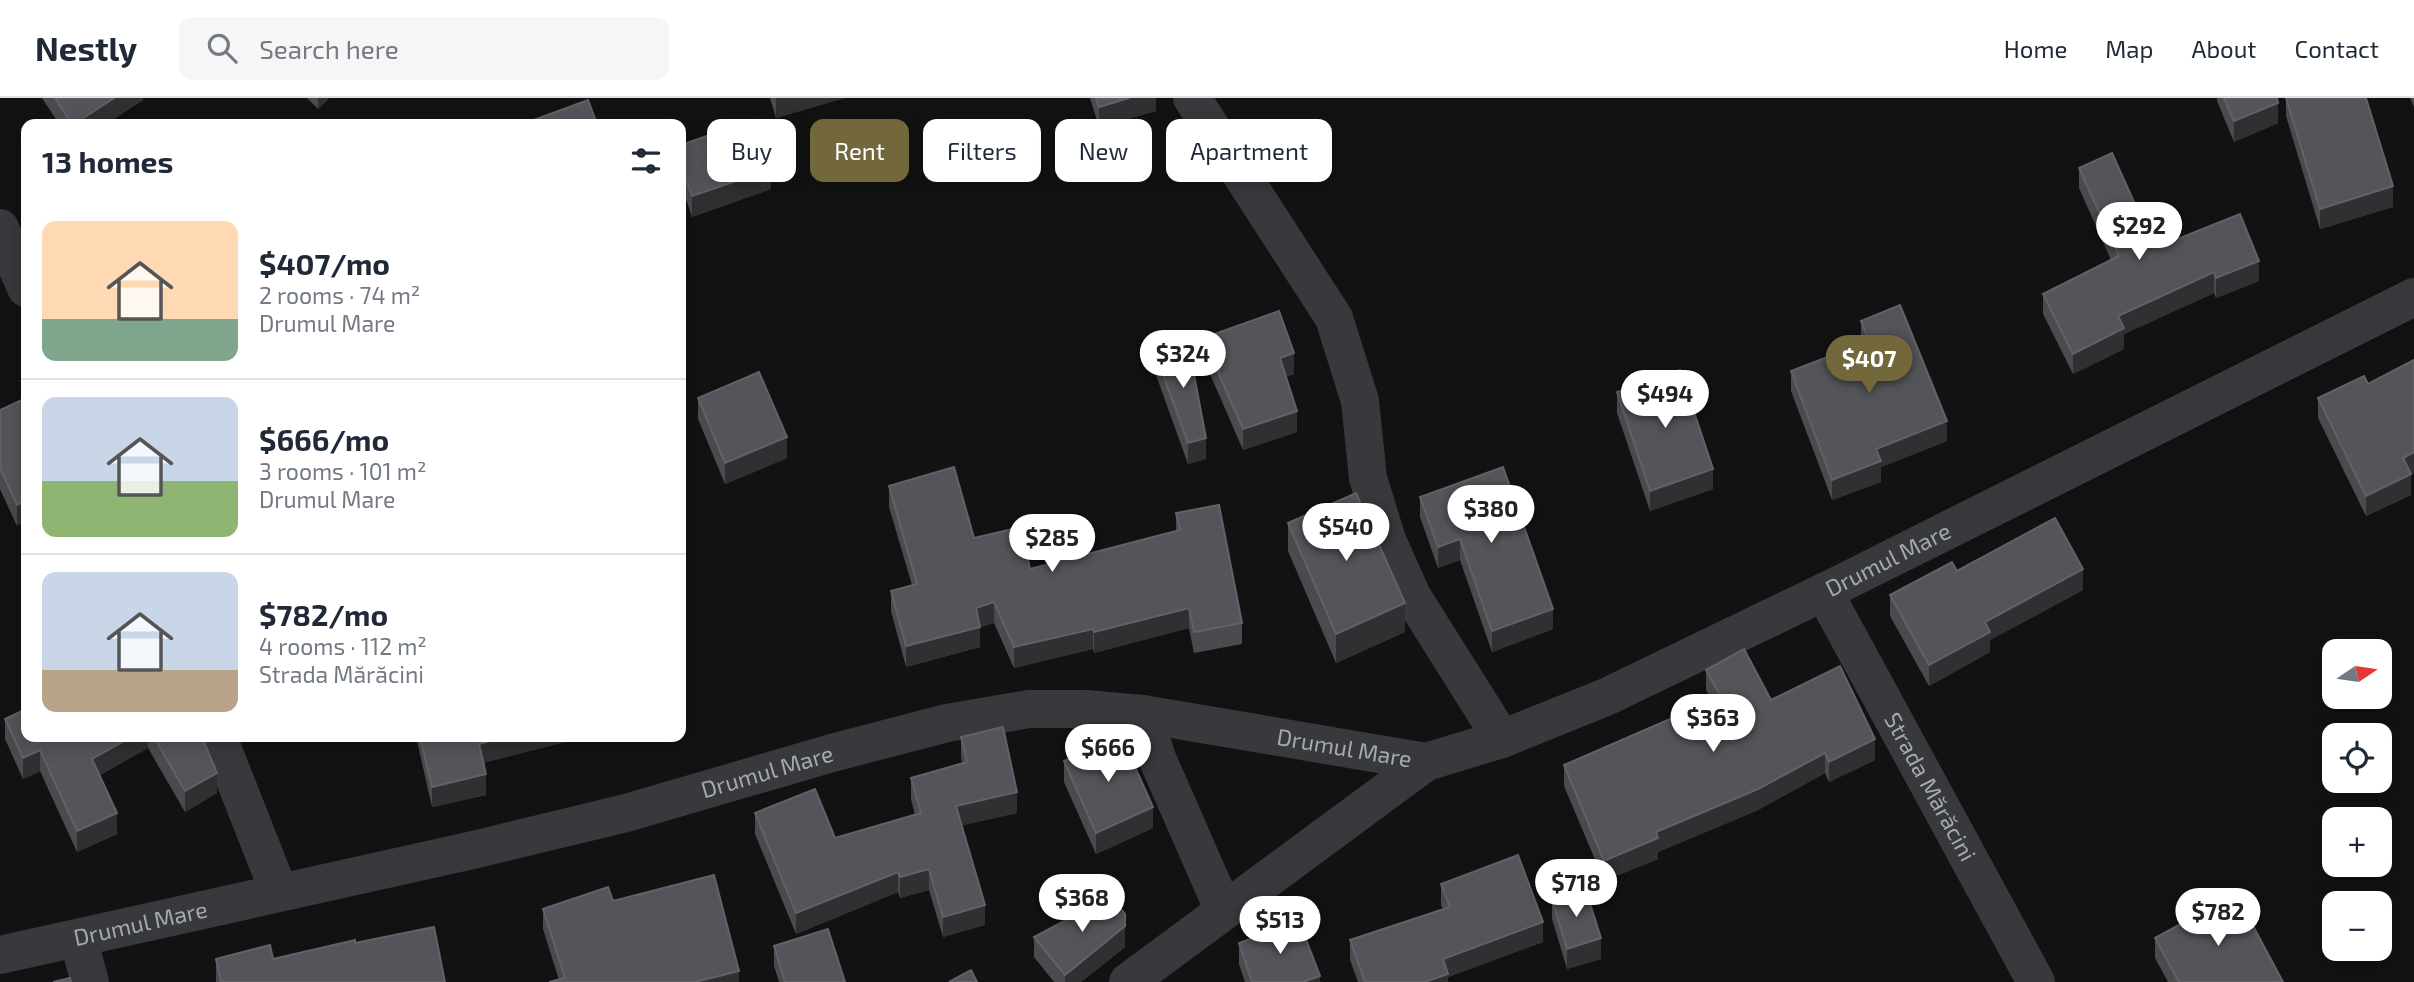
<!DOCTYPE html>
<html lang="en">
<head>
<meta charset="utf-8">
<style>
	body { margin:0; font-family:"Exo 2",sans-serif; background:#f6f6f7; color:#1f2937; height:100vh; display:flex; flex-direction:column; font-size:26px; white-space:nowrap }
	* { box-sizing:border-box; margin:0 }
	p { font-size:23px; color:#747a83 }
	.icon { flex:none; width:38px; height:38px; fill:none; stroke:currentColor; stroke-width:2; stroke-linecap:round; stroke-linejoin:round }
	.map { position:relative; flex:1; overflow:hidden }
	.sheet { position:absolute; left:21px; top:21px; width:665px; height:623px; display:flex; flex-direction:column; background:#fff; border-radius:14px; box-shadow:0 4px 18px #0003 }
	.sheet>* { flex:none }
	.banner { position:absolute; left:707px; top:21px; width:665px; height:63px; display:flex; gap:14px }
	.needle { width:46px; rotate:77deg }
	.tools { position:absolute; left:2322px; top:541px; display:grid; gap:14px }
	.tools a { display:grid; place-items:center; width:70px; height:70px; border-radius:14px; background:#fff; box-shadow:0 4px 18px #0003; font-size:35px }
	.price { position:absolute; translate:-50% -60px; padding:0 16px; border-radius:24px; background:#fff; color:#222; font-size:23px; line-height:46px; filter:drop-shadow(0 2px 4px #0008) }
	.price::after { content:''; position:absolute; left:50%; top:42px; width:21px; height:16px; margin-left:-10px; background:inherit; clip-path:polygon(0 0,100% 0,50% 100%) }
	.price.selected { background:#73683c; color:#fff }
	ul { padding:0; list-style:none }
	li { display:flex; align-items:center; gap:21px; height:175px; padding:0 21px }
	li+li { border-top:2px solid #e0e1e3 }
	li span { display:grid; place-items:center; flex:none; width:196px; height:140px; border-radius:14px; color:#555 }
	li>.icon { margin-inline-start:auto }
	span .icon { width:84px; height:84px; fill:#fffc; stroke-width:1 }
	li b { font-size:30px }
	h2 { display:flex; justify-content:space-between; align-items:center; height:84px; padding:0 21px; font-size:30px }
	.chip { padding:0 24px; border-radius:14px; background:#fff; box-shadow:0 4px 18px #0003; font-size:24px; line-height:63px }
	.chip.selected { background:#73683c; color:#fff }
	header { display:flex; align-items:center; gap:42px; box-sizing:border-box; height:98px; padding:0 35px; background:#fff; border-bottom:2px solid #e0e1e3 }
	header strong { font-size:33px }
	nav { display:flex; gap:38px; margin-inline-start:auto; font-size:24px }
	.search { width:490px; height:63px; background:#f6f6f7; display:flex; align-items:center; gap:18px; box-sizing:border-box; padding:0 24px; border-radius:14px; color:#747a83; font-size:26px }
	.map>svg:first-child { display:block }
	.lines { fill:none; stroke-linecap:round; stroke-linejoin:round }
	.minor { stroke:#38393c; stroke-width:38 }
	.wall { fill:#4b4b4f }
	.shaded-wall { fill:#303033 }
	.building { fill:#54555a; stroke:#616268; stroke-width:2 }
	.labels { text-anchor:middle; stroke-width:5; stroke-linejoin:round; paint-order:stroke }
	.street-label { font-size:23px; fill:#a5a8b2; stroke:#0d0d0e }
</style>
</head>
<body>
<header>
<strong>Nestly</strong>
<div class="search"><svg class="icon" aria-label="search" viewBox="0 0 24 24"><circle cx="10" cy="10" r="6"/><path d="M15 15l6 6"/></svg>Search here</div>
<nav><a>Home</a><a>Map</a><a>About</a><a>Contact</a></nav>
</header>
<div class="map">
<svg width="2414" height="884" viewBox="0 0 2414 884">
	<rect width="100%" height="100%" fill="#121213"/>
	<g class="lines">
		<g class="minor">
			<path d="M 1192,0 L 1334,220 L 1360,303 L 1368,380 L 1387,442 L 1412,498 L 1502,641"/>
			<path d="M 0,130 L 26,190"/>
			<path id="s1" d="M 1824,494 L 2036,884"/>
			<path d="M 1143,616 L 1157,660 L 1224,813"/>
			<path d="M 218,639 L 279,794"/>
			<path d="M 78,840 L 90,884"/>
			<path id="s2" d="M 0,857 L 473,752 L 626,715 L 832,655 L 947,625 L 1029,611 L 1085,611 L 1143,616 L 1426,664 L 1502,641 L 1606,599 L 1824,494 L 2414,199"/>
			<path d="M 1128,884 L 1426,664"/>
		</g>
	</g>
	<g class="wall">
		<path d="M 42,0 L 143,0 L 143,2 L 106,26 L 59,26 Z"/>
		<path d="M 307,0 L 329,0 L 318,11 Z"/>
		<path d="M 770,0 L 844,0 L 776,20 Z"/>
		<path d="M 1090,0 L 1156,0 L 1156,13 L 1099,29 Z"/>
		<path d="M 2217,0 L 2277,0 L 2278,25 L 2234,44 L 2217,3 Z"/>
		<path d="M 2286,0 L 2366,0 L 2393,109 L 2320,131 L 2286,18 Z"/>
		<path d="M 2410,0 L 2414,0 L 2414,9 Z"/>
		<path d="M 681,47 L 771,91 L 692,119 L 681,86 Z"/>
		<path d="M 2079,70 L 2143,124 L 2165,146 L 2259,183 L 2216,200 L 2214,195 L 2124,236 L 2124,251 L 2073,276 L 2043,216 L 2043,196 L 2111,162 L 2079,90 Z"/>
		<path d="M 1861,223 L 1947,343 L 1881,369 L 1881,384 L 1832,402 L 1791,293 L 1791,273 L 1861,246 Z"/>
		<path d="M 1203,240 L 1294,276 L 1286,279 L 1297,334 L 1243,352 L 1203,260 Z"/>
		<path d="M 1156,257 L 1206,361 L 1188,366 L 1156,277 Z"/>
		<path d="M 1617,294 L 1713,391 L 1650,413 L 1617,315 Z"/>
		<path d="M 26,300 L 17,428 L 0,391 L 0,312 Z"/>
		<path d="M 698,300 L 787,360 L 725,386 L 698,321 Z"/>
		<path d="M 2318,300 L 2411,397 L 2366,418 L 2318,320 Z"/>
		<path d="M 889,388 L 974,440 L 1030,471 L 1176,433 L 1176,415 L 1242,525 L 1242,546 L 1194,555 L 1189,530 L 1094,555 L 1093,551 L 1014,570 L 994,525 L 980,529 L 980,549 L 906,569 L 891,513 L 891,493 L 912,487 L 889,409 Z"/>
		<path d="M 1420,399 L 1553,531 L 1492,554 L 1460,462 L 1438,470 L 1420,419 Z"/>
		<path d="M 1288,425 L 1405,534 L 1336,565 L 1288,453 Z"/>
		<path d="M 1957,473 L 2083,492 L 1990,542 L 1990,554 L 1929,588 L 1890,518 L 1890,497 Z"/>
		<path d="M 1706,572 L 1771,602 L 1875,662 L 1829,684 L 1825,675 L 1758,712 L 1658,754 L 1658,761 L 1604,783 L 1564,688 L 1564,667 L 1712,603 L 1706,592 Z"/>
		<path d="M 5,621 L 26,639 L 202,639 L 217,695 L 185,714 L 148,650 L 100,677 L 117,736 L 77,754 L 40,673 L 23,681 L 5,641 Z"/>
		<path d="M 417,639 L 584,639 L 483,665 L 486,697 L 432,709 L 417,643 Z"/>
		<path d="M 961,639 L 1017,715 L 962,727 L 985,827 L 943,839 L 929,792 L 900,800 L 898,794 L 796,836 L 755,736 L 755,715 L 835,740 L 915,717 L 911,701 L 911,680 L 962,665 L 961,659 Z"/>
		<path d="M 1064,663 L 1153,730 L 1096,756 L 1064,684 Z"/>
		<path d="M 1441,786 L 1543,844 L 1448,879 L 1448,884 L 1358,884 L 1350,862 L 1350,842 L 1443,811 L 1441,807 Z"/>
		<path d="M 1552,801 L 1601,861 L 1567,871 L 1552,821 Z"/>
		<path d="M 613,803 L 739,884 L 559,882 L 543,831 L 543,811 Z"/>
		<path d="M 1034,839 L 1125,849 L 1081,884 L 1054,884 L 1034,859 Z"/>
		<path d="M 2155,840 L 2283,884 L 2168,884 L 2155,860 Z"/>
		<path d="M 1239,845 L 1320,884 L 1245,884 L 1239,866 Z"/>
		<path d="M 774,848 L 845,884 L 779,884 L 774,868 Z"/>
		<path d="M 216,861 L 273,861 L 445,884 L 216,884 Z"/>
	</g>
	<g class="shaded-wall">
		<path d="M 114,0 L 143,0 L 143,2 L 106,26 L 74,26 Z"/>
		<path d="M 318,0 L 329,0 L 318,11 Z"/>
		<path d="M 776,0 L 844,0 L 776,20 Z"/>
		<path d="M 1129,0 L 1156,0 L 1156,13 L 1099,29 L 1099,9 Z"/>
		<path d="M 2278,5 L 2278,25 L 2234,44 L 2234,23 Z"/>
		<path d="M 771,71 L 771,91 L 692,119 L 692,98 Z"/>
		<path d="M 2393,88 L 2393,109 L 2320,131 L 2320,111 Z"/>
		<path d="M 2259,163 L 2259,183 L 2216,200 L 2216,180 Z"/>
		<path d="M 2214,174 L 2214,195 L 2124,236 L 2124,251 L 2073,276 L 2073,256 L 2118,218 Z"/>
		<path d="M 1294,255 L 1294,276 L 1280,281 L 1280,260 Z"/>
		<path d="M 1297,313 L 1297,334 L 1243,352 L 1243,331 Z"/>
		<path d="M 1947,323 L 1947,343 L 1881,369 L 1881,384 L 1832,402 L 1832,382 L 1876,351 Z"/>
		<path d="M 787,339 L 787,360 L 725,386 L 725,365 Z"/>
		<path d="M 1206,340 L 1206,361 L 1188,366 L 1188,345 Z"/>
		<path d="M 2414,354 L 2414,375 L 2409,377 L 2411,376 L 2411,397 L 2366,418 L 2366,398 L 2403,360 Z"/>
		<path d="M 1713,371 L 1713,391 L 1650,413 L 1650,393 Z"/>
		<path d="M 26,403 L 26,423 L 17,428 L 17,407 Z"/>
		<path d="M 1460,441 L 1460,462 L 1438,470 L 1438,449 Z"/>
		<path d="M 2083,471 L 2083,492 L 1990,542 L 1990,554 L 1929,588 L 1929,567 L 1985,524 Z"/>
		<path d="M 994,504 L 994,525 L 980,529 L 980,549 L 906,569 L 906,548 L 976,510 Z"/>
		<path d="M 1405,505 L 1405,534 L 1336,565 L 1336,536 Z"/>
		<path d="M 1189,510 L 1189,530 L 1094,555 L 1094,534 Z"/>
		<path d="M 1553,511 L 1553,531 L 1492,554 L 1492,533 Z"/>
		<path d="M 1093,531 L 1093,551 L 1014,570 L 1014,549 Z"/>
		<path d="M 131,639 L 148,639 L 148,650 L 92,681 L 92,661 Z"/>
		<path d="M 505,639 L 584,639 L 479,666 L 479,646 Z"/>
		<path d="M 1875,641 L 1875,662 L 1829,684 L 1829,664 Z"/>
		<path d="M 40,652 L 40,673 L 23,681 L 23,660 Z"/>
		<path d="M 1825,655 L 1825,675 L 1758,712 L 1658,754 L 1658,761 L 1604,783 L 1604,763 L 1656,734 Z"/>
		<path d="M 217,675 L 217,695 L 185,714 L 185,693 Z"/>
		<path d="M 486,676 L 486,697 L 432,709 L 432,689 Z"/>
		<path d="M 1017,694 L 1017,715 L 956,729 L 956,708 Z"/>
		<path d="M 1153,709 L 1153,730 L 1096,756 L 1096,735 Z"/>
		<path d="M 117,715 L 117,736 L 77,754 L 77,733 Z"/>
		<path d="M 929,771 L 929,792 L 900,800 L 900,779 Z"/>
		<path d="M 898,774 L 898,794 L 796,836 L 796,815 Z"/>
		<path d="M 985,807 L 985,827 L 943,839 L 943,819 Z"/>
		<path d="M 1543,824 L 1543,844 L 1448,879 L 1448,884 L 1425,884 L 1443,861 Z"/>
		<path d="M 1125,828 L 1125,849 L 1081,884 L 1065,884 L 1065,877 Z"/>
		<path d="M 1601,840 L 1601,861 L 1567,871 L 1567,851 Z"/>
		<path d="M 739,873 L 739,884 L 695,884 Z"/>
		<path d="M 1320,878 L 1320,884 L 1303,884 Z"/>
	</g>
	<g class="building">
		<path d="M 55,0 L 114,0 L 74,26 L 72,26 Z"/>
		<path d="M 1096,0 L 1129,0 L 1099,9 Z"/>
		<path d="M 2224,0 L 2277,0 L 2278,5 L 2234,23 Z"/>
		<path d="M 2286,0 L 2366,0 L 2393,88 L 2320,111 Z"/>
		<path d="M 588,2 L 597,26 L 523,26 Z"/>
		<path d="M 753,22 L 771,71 L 692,98 L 681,66 L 681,47 Z"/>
		<path d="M 2112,55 L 2143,124 L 2154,120 L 2165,146 L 2240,116 L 2259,163 L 2216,180 L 2214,174 L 2118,218 L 2124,230 L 2073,256 L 2043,196 L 2119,158 L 2079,70 Z"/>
		<path d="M 1900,207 L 1947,323 L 1876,351 L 1881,363 L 1832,382 L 1791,273 L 1869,243 L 1861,223 Z"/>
		<path d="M 1279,213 L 1294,255 L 1280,260 L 1297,313 L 1243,331 L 1203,240 Z"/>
		<path d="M 1188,245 L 1206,340 L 1188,345 L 1156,257 Z"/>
		<path d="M 2414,262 L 2414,354 L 2403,360 L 2411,376 L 2366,398 L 2318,300 L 2364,278 L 2368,286 Z"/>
		<path d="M 1680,272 L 1713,371 L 1650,393 L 1617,294 Z"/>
		<path d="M 759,274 L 787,339 L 725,365 L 698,300 Z"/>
		<path d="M 26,300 L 26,403 L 17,407 L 0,370 L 0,312 Z"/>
		<path d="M 954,369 L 974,440 L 1021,429 L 1030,471 L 1180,432 L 1176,415 L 1219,407 L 1242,525 L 1194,534 L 1189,510 L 1094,534 L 1093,531 L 1014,549 L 994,504 L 976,510 L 980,529 L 906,548 L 891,493 L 917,486 L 889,388 Z"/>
		<path d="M 1503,369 L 1553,511 L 1492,533 L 1460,441 L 1438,449 L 1420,399 Z"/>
		<path d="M 1356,395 L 1405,505 L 1336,536 L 1288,425 Z"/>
		<path d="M 2055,420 L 2083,471 L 1985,524 L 1990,534 L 1929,567 L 1890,497 L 1952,464 L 1957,473 Z"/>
		<path d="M 1744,551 L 1771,602 L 1840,568 L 1875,641 L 1829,664 L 1825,655 L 1758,691 L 1656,734 L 1658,740 L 1604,763 L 1564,667 L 1721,599 L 1706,572 Z"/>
		<path d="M 26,611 L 26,639 L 131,639 L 92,661 L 117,715 L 77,733 L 40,652 L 23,660 L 5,621 Z"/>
		<path d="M 1003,629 L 1017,694 L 956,708 L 985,807 L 943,819 L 929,771 L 900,779 L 898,774 L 796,815 L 755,715 L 815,691 L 835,740 L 921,715 L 911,680 L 967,664 L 961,639 Z"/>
		<path d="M 1121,638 L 1153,709 L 1096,735 L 1064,663 Z"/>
		<path d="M 154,639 L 202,639 L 217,675 L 185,693 Z"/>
		<path d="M 420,639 L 505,639 L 479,646 L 486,676 L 432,689 Z"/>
		<path d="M 1518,757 L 1543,824 L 1443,861 L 1448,876 L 1425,884 L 1365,884 L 1350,842 L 1450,809 L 1441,786 Z"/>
		<path d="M 714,777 L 739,873 L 695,884 L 549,884 L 565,880 L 543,811 L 608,789 L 613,803 Z"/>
		<path d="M 1585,790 L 1601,840 L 1567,851 L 1552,801 Z"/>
		<path d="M 2236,796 L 2283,884 L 2179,884 L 2155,840 Z"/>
		<path d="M 1111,798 L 1125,816 L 1125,828 L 1065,877 L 1034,839 Z"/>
		<path d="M 1299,823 L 1320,878 L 1303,884 L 1252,884 L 1239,845 Z"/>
		<path d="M 434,829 L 445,884 L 221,884 L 216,861 L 270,847 L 273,861 L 355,842 L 355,845 Z"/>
		<path d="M 828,831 L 845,884 L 785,884 L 774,848 Z"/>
		<path d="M 971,872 L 977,884 L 949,884 Z"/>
		<path d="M 70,880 L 71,884 L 53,884 Z"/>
	</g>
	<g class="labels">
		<g class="street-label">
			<text dy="8" stroke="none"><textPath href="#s2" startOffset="1965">Drumul Mare</textPath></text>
			<text dy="8" stroke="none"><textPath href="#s2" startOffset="1377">Drumul Mare</textPath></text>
			<text dy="8" stroke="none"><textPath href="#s2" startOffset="789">Drumul Mare</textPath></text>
			<text dy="8" stroke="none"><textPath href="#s1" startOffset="222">Strada Mărăcini</textPath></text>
			<text dy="8" stroke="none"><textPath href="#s2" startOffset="144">Drumul Mare</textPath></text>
		</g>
	</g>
</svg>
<div class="tools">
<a><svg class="needle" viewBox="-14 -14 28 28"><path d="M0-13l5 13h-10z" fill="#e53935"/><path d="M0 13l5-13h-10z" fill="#747a83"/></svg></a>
<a><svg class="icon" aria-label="locate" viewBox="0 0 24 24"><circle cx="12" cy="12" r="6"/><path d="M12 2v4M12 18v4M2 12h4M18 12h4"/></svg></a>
<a>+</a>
<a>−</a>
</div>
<b class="price" style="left:2139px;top:164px">$292</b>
<b class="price" style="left:1183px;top:292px">$324</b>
<b class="price selected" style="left:1869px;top:297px">$407</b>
<b class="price" style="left:1665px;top:332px">$494</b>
<b class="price" style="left:1491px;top:447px">$380</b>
<b class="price" style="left:1346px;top:465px">$540</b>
<b class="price" style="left:1052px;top:476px">$285</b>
<b class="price" style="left:1713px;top:656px">$363</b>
<b class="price" style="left:1108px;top:686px">$666</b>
<b class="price" style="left:1576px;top:821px">$718</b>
<b class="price" style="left:1082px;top:836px">$368</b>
<b class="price" style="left:2218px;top:850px">$782</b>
<b class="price" style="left:1280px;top:858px">$513</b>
<div class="banner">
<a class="chip">Buy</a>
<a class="chip selected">Rent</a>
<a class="chip">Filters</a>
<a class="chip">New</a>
<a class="chip">Apartment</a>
</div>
<section class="sheet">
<h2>13 homes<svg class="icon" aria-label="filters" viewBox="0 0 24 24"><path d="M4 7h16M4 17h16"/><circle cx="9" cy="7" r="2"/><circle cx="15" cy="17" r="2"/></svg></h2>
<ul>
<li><span style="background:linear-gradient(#ffd9b3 70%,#7fa58c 0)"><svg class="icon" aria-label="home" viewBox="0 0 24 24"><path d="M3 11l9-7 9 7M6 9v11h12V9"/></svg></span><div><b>$407/mo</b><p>2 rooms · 74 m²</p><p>Drumul Mare</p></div></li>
<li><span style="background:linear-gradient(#c9d6e8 60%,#8fb573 0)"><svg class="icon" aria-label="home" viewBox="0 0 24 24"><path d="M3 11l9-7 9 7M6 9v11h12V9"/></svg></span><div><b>$666/mo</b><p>3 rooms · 101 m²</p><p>Drumul Mare</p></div></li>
<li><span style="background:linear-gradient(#c9d6e8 70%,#b9a48a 0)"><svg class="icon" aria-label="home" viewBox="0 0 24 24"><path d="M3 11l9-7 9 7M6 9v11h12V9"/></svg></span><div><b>$782/mo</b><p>4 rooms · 112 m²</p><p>Strada Mărăcini</p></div></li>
</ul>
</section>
</div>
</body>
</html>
